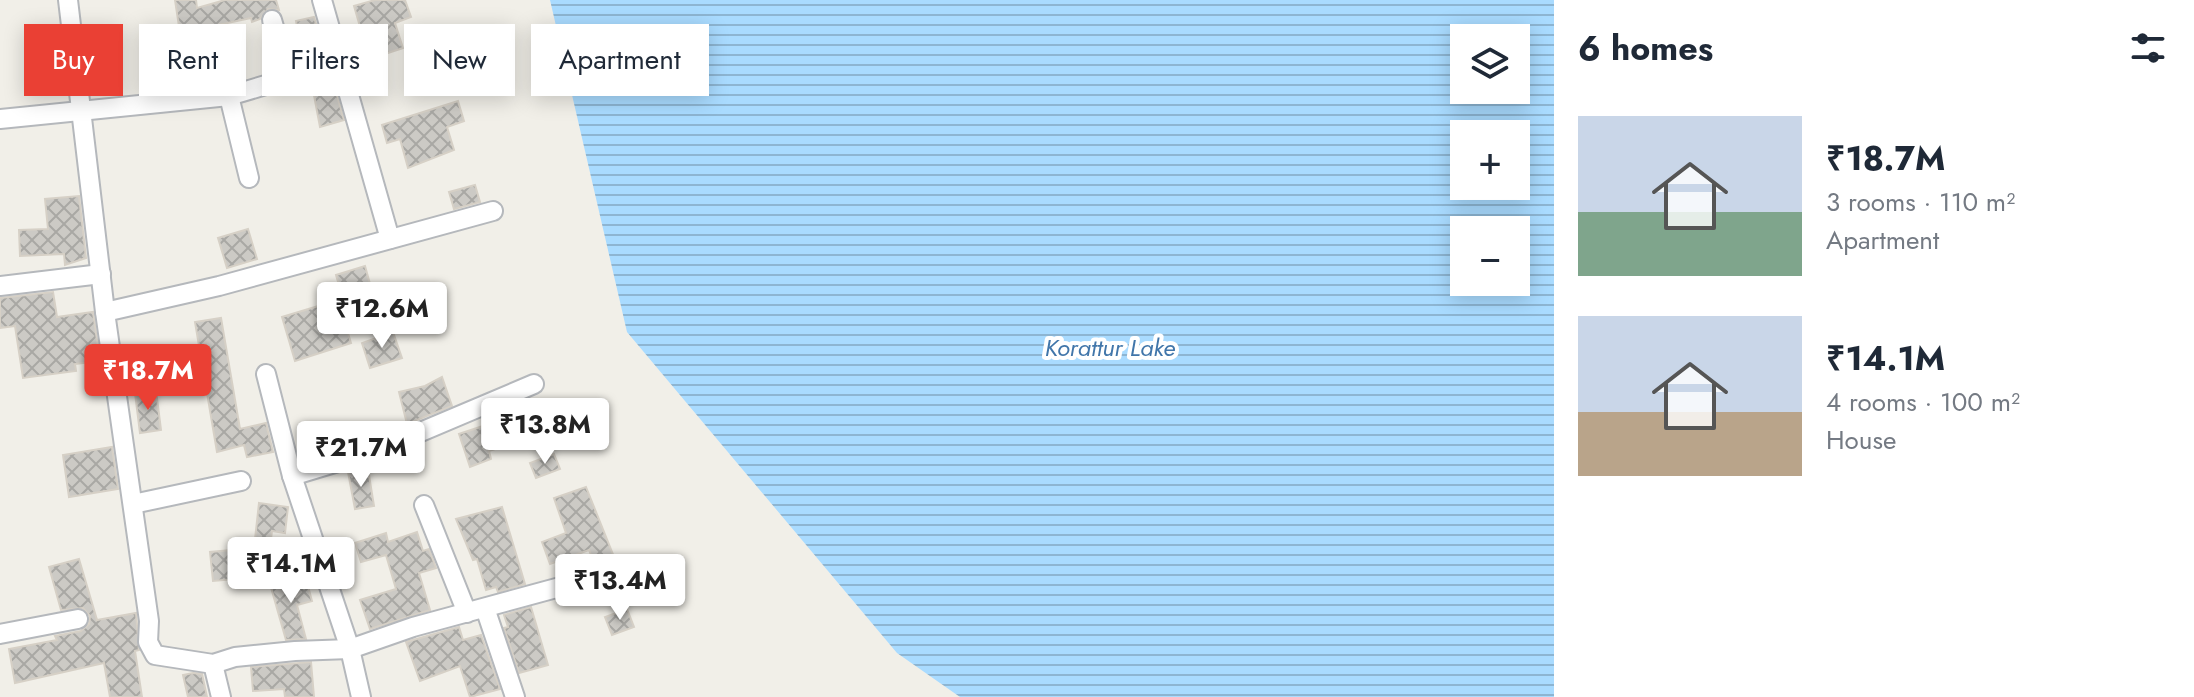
<!DOCTYPE html>
<html lang="en">
<head>
<meta charset="utf-8">
<style>
	body { margin:0; font-family:Jost,sans-serif; background:#f2f2f3; color:#1f2937; height:100vh; display:flex; flex-direction:column; font-size:30px; white-space:nowrap }
	* { box-sizing:border-box; margin:0 }
	p { font-size:26px; color:#747a83 }
	.icon { flex:none; width:44px; height:44px; fill:none; stroke:currentColor; stroke-width:2; stroke-linecap:round; stroke-linejoin:round }
	.map { position:relative; flex:1; overflow:hidden }
	.panel { display:flex; flex-direction:column; background:#fff; width:640px }
	.panel>* { flex:none }
	.guide { position:absolute; left:24px; top:24px; width:760px; height:72px; display:flex; gap:16px }
	.controls { position:absolute; left:1450px; top:24px; display:grid; gap:16px }
	.controls a { display:grid; place-items:center; width:80px; height:80px; border-radius:0px; background:#fff; box-shadow:0 4px 20px #0003; font-size:40px }
	.price { position:absolute; translate:-50% -68px; padding:0 18px; border-radius:8px; background:#fff; color:#222; font-size:26px; line-height:52px; filter:drop-shadow(0 2px 4px #0008) }
	.price::after { content:''; position:absolute; left:50%; top:48px; width:24px; height:18px; margin-left:-12px; background:inherit; clip-path:polygon(0 0,100% 0,50% 100%) }
	.price.active { background:#ea4034; color:#fff }
	ul { padding:0; list-style:none }
	li { display:flex; align-items:center; gap:24px; height:200px; padding:0 24px }
	li span { display:grid; place-items:center; flex:none; width:224px; height:160px; border-radius:0px; color:#555 }
	li>.icon { margin-inline-start:auto }
	span .icon { width:96px; height:96px; fill:#fffc; stroke-width:1 }
	li b { font-size:34px }
	h2 { display:flex; justify-content:space-between; align-items:center; height:96px; padding:0 24px; font-size:34px }
	.tag { padding:0 28px; border-radius:0px; background:#fff; box-shadow:0 4px 20px #0003; font-size:28px; line-height:72px }
	.tag.active { background:#ea4034; color:#fff }
	main { display:flex; flex:1; min-height:0 }
	.map>svg:first-child { display:block }
	.water { fill:url(#water-rules); fill-rule:evenodd }
	.building { fill:url(#building-cross-hatch); stroke:#d6d0c6; stroke-width:2 }
	.lines { fill:none; stroke-linecap:round; stroke-linejoin:round }
	.minor-casing { stroke:#b5b8bc; stroke-width:22 }
	.minor { stroke:#fff; stroke-width:18 }
	.labels { text-anchor:middle; stroke-width:8; stroke-linejoin:round; paint-order:stroke }
	.water-label { font-size:24px; font-style:italic; fill:#4176aa; stroke:#fff }
</style>
</head>
<body>
<main>
<div class="map">
<svg width="1554" height="697" viewBox="0 0 1554 697">
	<defs>
		<pattern id="water-rules" width="6" height="5" patternUnits="userSpaceOnUse" patternTransform="scale(2)"><rect width="6" height="5" fill="#a9dbff"/><path d="M0 2.5h6" fill="none" stroke="#8db5d2"/></pattern>
		<pattern id="building-cross-hatch" width="8" height="8" patternUnits="userSpaceOnUse" patternTransform="scale(2)"><rect width="8" height="8" fill="#cccac5"/><path d="M0 0l8 8M0 8l8-8" fill="none" stroke="#a9a8a4"/></pattern>
	</defs>
	<rect width="100%" height="100%" fill="#f1efe8"/>
	<path class="water" d="M 550,0 L 1554,0 L 1554,697 L 960,697 L 897,653 L 627,332 ZM 1464,38 L 1516,38 L 1516,90 L 1464,90 ZM 1464,134 L 1516,134 L 1516,186 L 1464,186 ZM 1464,230 L 1516,230 L 1516,282 L 1464,282 Z"/>
	<g class="building">
		<path d="M 175,0 L 196,0 L 197,8 L 225,0 L 276,0 L 279,10 L 268,9 L 260,19 L 252,22 L 251,18 L 180,33 Z"/>
		<path d="M 375,0 L 405,0 L 411,17 L 395,23 L 403,48 L 388,53 L 379,26 L 361,30 L 354,6 Z"/>
		<path d="M 314,17 L 321,41 L 301,46 L 296,21 Z"/>
		<path d="M 334,85 L 344,120 L 320,127 L 313,90 Z"/>
		<path d="M 458,101 L 464,121 L 447,127 L 454,150 L 408,168 L 400,139 L 387,143 L 382,125 Z"/>
		<path d="M 475,185 L 480,202 L 454,209 L 449,192 Z"/>
		<path d="M 79,196 L 86,258 L 65,265 L 64,254 L 20,256 L 19,230 L 48,229 L 45,199 Z"/>
		<path d="M 248,229 L 257,259 L 227,268 L 218,238 Z"/>
		<path d="M 365,266 L 372,291 L 343,299 L 336,275 Z"/>
		<path d="M 53,292 L 57,317 L 93,312 L 100,361 L 75,364 L 76,371 L 23,378 L 15,326 L 0,328 L 0,298 Z"/>
		<path d="M 338,300 L 351,343 L 295,361 L 282,317 Z"/>
		<path d="M 221,318 L 240,429 L 266,423 L 273,452 L 247,457 L 244,445 L 217,452 L 195,322 Z"/>
		<path d="M 393,332 L 402,358 L 370,368 L 362,343 Z"/>
		<path d="M 442,377 L 452,406 L 407,424 L 399,392 L 425,386 Z"/>
		<path d="M 156,390 L 161,430 L 140,433 L 135,393 Z"/>
		<path d="M 523,404 L 533,436 L 489,451 L 491,459 L 470,467 L 459,434 L 507,418 L 505,410 Z"/>
		<path d="M 112,447 L 118,489 L 69,497 L 63,455 Z"/>
		<path d="M 554,454 L 560,469 L 536,478 L 530,463 Z"/>
		<path d="M 368,469 L 374,506 L 355,509 L 348,472 Z"/>
		<path d="M 586,487 L 614,557 L 595,565 L 589,550 L 550,564 L 542,542 L 566,533 L 554,498 Z"/>
		<path d="M 259,503 L 288,507 L 285,533 L 272,531 L 266,580 L 247,578 L 213,581 L 210,552 L 254,548 Z"/>
		<path d="M 502,507 L 525,584 L 498,592 L 496,587 L 486,590 L 477,559 L 473,560 L 456,519 Z"/>
		<path d="M 417,532 L 423,551 L 429,549 L 436,568 L 419,573 L 430,610 L 370,629 L 360,600 L 396,589 L 386,555 L 361,562 L 355,543 L 386,533 L 388,542 Z"/>
		<path d="M 79,559 L 97,620 L 136,613 L 139,650 L 135,651 L 142,697 L 110,697 L 104,663 L 15,683 L 9,649 L 57,640 L 55,636 L 81,631 L 89,624 L 90,616 L 83,608 L 61,610 L 49,567 Z"/>
		<path d="M 305,575 L 312,601 L 297,605 L 306,639 L 286,640 L 270,584 Z"/>
		<path d="M 531,607 L 548,665 L 519,673 L 504,628 L 508,627 L 504,615 Z"/>
		<path d="M 627,609 L 634,627 L 612,635 L 605,617 Z"/>
		<path d="M 459,627 L 463,640 L 481,635 L 500,689 L 470,697 L 460,666 L 420,681 L 406,642 Z"/>
		<path d="M 311,662 L 314,697 L 285,697 L 284,689 L 253,691 L 251,667 Z"/>
		<path d="M 193,673 L 202,674 L 207,697 L 188,697 L 183,675 Z"/>
	</g>
	<g class="lines">
		<defs>
			<g id="minor">
				<path d="M 68,0 L 105,312"/>
				<path d="M 322,0 L 390,239"/>
				<path d="M 272,20 L 289,78"/>
				<path d="M 229,96 L 249,178"/>
				<path d="M 0,119 L 229,96 L 289,78 L 342,68"/>
				<path d="M 493,211 L 219,286 L 105,312 L 149,621 L 148,642 L 155,655 L 213,664 L 235,657 L 295,651 L 350,649 L 413,627 L 630,568"/>
				<path d="M 0,286 L 101,274"/>
				<path d="M 266,374 L 292,476 L 350,649 L 361,697"/>
				<path d="M 292,476 L 378,450 L 534,384"/>
				<path d="M 133,504 L 241,481"/>
				<path d="M 424,505 L 467,613"/>
				<path d="M 485,608 L 515,697"/>
				<path d="M 0,634 L 78,619"/>
				<path d="M 213,664 L 221,697"/>
			</g>
		</defs>
		<use href="#minor" class="minor-casing"/>
		<use href="#minor" class="minor"/>
	</g>
	<g class="labels">
		<g class="water-label">
			<text x="1110" y="356">Korattur Lake</text>
		</g>
	</g>
</svg>
<div class="controls">
<a><svg class="icon" aria-label="layers" viewBox="0 0 24 24"><path d="M12 4l9 5-9 5-9-5zM3 14l9 5 9-5"/></svg></a>
<a>+</a>
<a>−</a>
</div>
<b class="price" style="left:382px;top:350px">₹12.6M</b>
<b class="price active" style="left:148px;top:412px">₹18.7M</b>
<b class="price" style="left:545px;top:466px">₹13.8M</b>
<b class="price" style="left:361px;top:489px">₹21.7M</b>
<b class="price" style="left:291px;top:605px">₹14.1M</b>
<b class="price" style="left:620px;top:622px">₹13.4M</b>
<div class="guide">
<a class="tag active">Buy</a>
<a class="tag">Rent</a>
<a class="tag">Filters</a>
<a class="tag">New</a>
<a class="tag">Apartment</a>
</div>
</div>
<section class="panel">
<h2>6 homes<svg class="icon" aria-label="filters" viewBox="0 0 24 24"><path d="M4 7h16M4 17h16"/><circle cx="9" cy="7" r="2"/><circle cx="15" cy="17" r="2"/></svg></h2>
<ul>
<li><span style="background:linear-gradient(#c9d6e8 60%,#7fa58c 0)"><svg class="icon" aria-label="home" viewBox="0 0 24 24"><path d="M3 11l9-7 9 7M6 9v11h12V9"/></svg></span><div><b>₹18.7M</b><p>3 rooms · 110 m²</p><p>Apartment</p></div></li>
<li><span style="background:linear-gradient(#c9d6e8 60%,#b9a48a 0)"><svg class="icon" aria-label="home" viewBox="0 0 24 24"><path d="M3 11l9-7 9 7M6 9v11h12V9"/></svg></span><div><b>₹14.1M</b><p>4 rooms · 100 m²</p><p>House</p></div></li>
</ul>
</section>
</main>
</body>
</html>
